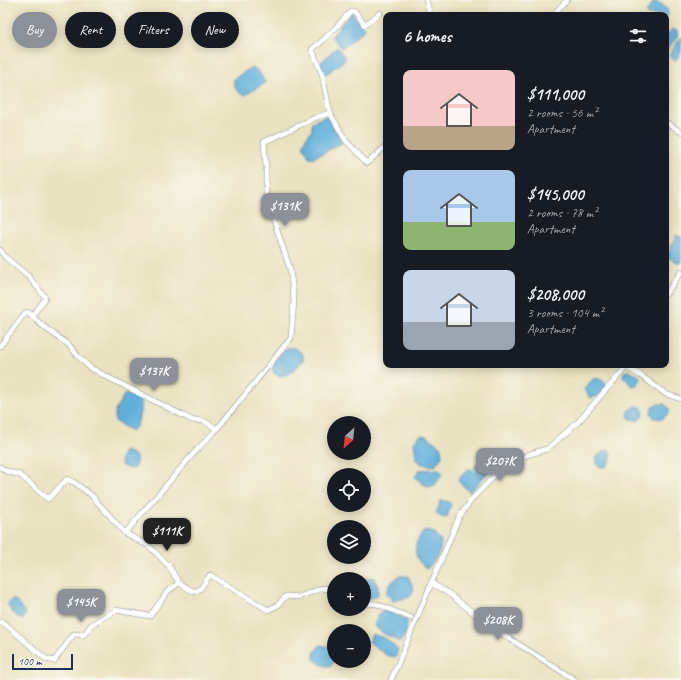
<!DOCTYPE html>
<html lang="en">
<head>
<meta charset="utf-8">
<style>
	body { margin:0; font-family:Caveat,sans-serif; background:#20242c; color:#f1f3f6; height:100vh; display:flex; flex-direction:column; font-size:15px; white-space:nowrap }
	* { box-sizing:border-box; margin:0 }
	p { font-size:13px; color:#9ea1a6 }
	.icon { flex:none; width:22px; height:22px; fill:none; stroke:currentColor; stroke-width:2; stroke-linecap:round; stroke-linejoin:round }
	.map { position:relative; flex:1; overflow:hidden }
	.details { position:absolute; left:383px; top:12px; width:286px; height:356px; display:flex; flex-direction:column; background:#171b24; border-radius:8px; box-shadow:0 2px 10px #0003 }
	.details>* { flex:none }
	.guide { position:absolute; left:12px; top:12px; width:311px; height:36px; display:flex; gap:8px }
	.needle { width:26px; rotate:207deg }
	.fabs { position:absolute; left:327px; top:416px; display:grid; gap:8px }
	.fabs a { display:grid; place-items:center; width:44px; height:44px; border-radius:50%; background:#171b24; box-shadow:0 2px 10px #0003; font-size:20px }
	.scale { position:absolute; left:12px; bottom:10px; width:61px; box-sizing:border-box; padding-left:4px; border:2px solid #1b2f5e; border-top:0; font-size:11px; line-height:14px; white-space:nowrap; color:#1b2f5e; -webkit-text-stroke:3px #fbf7ec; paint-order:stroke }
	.price { position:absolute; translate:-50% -34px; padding:0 9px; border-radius:8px; background:#8c9099; color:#fff; font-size:13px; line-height:26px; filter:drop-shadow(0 1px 2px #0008) }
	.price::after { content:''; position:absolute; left:50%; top:24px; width:12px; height:9px; margin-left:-6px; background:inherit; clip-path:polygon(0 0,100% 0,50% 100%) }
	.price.active { background:#222; color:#fff }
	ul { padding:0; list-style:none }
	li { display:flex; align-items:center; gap:12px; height:100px; padding:0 20px }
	li span { display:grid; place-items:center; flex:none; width:112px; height:80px; border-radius:8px; color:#555 }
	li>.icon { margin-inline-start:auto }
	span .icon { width:48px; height:48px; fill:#fffc; stroke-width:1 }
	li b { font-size:17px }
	h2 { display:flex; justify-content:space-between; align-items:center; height:48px; padding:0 20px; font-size:17px }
	.tag { padding:0 14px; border-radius:18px; background:#171b24; box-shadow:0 2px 10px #0003; font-size:14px; line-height:36px }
	.tag.active { background:#8c9099; color:#fff }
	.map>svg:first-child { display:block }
	.water { fill:#61b0db; stroke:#3e709c }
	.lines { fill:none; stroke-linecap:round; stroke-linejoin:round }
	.minor-casing { stroke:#82888f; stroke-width:6 }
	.minor { stroke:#fff; stroke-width:5 }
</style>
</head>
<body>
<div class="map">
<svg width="681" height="680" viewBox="0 0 681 680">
	<rect width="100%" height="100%" fill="#fbf7ec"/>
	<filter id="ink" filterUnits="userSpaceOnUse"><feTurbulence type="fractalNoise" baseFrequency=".025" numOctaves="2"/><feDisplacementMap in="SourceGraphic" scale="8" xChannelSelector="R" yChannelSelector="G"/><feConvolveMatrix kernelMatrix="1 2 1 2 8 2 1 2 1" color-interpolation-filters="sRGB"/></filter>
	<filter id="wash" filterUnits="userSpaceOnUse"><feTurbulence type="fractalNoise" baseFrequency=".012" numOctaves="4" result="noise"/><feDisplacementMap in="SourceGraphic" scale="16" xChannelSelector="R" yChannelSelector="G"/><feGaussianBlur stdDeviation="0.9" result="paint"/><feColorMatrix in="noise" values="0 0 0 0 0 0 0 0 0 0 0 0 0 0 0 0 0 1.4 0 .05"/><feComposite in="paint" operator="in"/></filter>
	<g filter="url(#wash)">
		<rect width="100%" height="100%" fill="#e9e2c0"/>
		<g class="water">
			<path d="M 654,2 L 662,4 L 667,9 L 668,14 L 666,18 L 666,15 L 647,15 L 647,11 Z"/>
			<path d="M 352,12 L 365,29 L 348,44 L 342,48 L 333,39 L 332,36 Z"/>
			<path d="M 672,29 L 678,31 L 677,37 L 666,51 L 666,36 Z"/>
			<path d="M 681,37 L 681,53 L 675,61 L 671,58 L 669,55 Z"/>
			<path d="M 337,47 L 345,57 L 345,60 L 325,75 L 320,66 L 321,62 Z"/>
			<path d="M 250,68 C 259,68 261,75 265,83 L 245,95 C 238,94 233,87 234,79 Z"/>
			<path d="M 328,115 L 342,143 L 315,157 L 313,158 L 309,157 L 303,145 L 306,138 L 312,130 L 312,122 Z"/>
			<path d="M 676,235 L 681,237 L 681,264 L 667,257 Z"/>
			<path d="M 286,348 L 294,348 L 303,354 L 303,360 C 295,369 291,376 278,376 L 273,372 L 273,363 Z"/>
			<path d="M 628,371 L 636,374 L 641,378 C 639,383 638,386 632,386 L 623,377 L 624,372 Z"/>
			<path d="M 594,378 C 600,379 604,379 606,386 L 598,396 L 590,398 L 584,389 Z"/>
			<path d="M 132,394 L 142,403 L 137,426 L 131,431 L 115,421 L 115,411 L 124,395 Z"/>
			<path d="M 657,404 L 664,404 L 669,408 L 669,413 L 662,419 L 654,418 L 651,413 L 652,407 Z"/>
			<path d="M 635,406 L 641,407 L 644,411 L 642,416 L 638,421 L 629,418 L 628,411 Z"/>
			<path d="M 420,435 L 427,436 L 441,447 L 442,456 L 435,466 L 422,464 L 416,459 L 414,442 Z"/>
			<path d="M 609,450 L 612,455 L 610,461 L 606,467 L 600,467 L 597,465 L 597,457 L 604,451 Z"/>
			<path d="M 124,451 L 131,453 L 136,457 L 136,464 L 134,468 L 130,469 L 122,466 L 120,461 Z"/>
			<path d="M 485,457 L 491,460 L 496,466 L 483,478 L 481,477 L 474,467 Z"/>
			<path d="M 439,469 L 442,474 L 435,485 L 429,487 L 422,483 L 415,477 L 419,470 Z"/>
			<path d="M 468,469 L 473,470 L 482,479 L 470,492 L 458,481 L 458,479 Z"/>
			<path d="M 441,500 L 449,502 L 451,505 L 447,517 L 444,518 L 436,514 Z"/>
			<path d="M 425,531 L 434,533 L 441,542 C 441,553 435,560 427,569 C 425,566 420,564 418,560 C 413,551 416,537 425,531 Z"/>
			<path d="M 399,576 L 408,576 L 414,589 L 410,597 L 393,601 L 386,594 L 390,584 Z"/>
			<path d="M 373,577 L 378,586 L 378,595 L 372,598 L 364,599 L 364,579 Z"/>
			<path d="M 12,599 L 15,600 L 26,613 L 23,620 C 17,617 8,610 8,603 Z"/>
			<path d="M 385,610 L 399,615 L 407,621 L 406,633 L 400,642 L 383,633 L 374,626 L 378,615 Z"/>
			<path d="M 372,634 L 385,638 L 398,649 L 396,657 L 386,655 L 369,642 Z"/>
			<path d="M 320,645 L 331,647 L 334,649 L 334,661 L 330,667 L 322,665 L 314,659 L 314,653 Z"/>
		</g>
	</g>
	<g filter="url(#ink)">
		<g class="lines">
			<defs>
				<g id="minor">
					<path d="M 426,0 L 430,15"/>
					<path d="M 553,15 L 567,0"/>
					<path d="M 330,113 L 322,74 L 312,49 C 327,39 338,25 351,11 L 354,11 L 365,25 L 380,13"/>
					<path d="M 666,122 L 681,132"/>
					<path d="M 0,250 L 5,257 L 29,277 L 45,297 L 45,299 L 32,316 L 44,327 L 69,345 L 78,356 L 89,367 L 111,379 L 192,420 L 204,421 L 217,429 L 194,453 L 125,533"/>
					<path d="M 666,294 L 681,272"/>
					<path d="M 0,346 L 25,313 L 28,312 L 32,316"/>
					<path d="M 217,429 L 291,338 L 294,301 L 290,269 L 266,197 L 266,167 L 264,142 L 317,117 L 330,113 L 346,141 L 367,163 L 386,146"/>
					<path d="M 0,467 L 6,471 L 20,475 L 48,499 L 67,479 L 75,483 L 91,495 L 125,533 L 149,546 L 169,566 L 179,583 L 194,592 L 200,589 L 210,575 L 268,610 L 278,605 L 286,596 L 299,597 L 322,588 L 334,590"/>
					<path d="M 431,583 L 448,593 L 493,628 L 575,680"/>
					<path d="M 364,603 L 377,604 L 411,618"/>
					<path d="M 0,623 L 2,622 L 5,624 L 46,659 L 54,661 L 74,634 L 84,635 L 91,625 L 116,610 L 132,613 L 150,616 L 168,591 L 179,583"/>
					<path d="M 391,680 L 459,517 L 473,498 L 506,464 L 530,454 L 547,449 L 578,422 L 626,367 L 640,375 L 666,394 L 681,399"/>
				</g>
			</defs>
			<use href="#minor" class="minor-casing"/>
			<use href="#minor" class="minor"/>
		</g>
	</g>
</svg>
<div class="fabs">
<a><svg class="needle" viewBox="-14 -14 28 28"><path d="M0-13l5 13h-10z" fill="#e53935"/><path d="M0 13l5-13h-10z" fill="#9ea1a6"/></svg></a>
<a><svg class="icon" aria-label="locate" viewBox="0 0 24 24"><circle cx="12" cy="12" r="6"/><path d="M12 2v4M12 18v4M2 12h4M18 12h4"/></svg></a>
<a><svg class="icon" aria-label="layers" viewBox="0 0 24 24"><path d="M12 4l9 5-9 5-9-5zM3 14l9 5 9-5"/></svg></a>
<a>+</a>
<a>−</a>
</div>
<div class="scale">100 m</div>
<b class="price" style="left:285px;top:227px">$131K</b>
<b class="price" style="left:154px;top:392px">$137K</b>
<b class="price" style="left:500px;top:482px">$207K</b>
<b class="price active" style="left:167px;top:552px">$111K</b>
<b class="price" style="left:81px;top:623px">$145K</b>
<b class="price" style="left:498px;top:641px">$208K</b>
<div class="guide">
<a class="tag active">Buy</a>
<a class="tag">Rent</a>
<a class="tag">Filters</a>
<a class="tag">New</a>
</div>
<section class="details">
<h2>6 homes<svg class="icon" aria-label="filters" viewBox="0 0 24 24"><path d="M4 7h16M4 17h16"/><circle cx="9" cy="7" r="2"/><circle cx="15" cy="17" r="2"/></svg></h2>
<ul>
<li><span style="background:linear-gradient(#f6c9c9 70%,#b9a48a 0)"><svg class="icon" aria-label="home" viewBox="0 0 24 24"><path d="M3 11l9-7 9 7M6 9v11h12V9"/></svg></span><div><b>$111,000</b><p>2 rooms · 56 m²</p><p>Apartment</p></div></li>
<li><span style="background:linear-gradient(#a9c7e8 65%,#8fb573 0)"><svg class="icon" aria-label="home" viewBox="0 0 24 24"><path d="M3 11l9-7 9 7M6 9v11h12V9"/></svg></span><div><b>$145,000</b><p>2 rooms · 78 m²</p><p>Apartment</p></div></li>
<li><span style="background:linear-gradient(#c9d6e8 65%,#9aa5b1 0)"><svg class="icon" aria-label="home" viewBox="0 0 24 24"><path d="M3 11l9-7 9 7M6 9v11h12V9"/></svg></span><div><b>$208,000</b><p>3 rooms · 104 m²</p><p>Apartment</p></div></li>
</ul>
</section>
</div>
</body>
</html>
